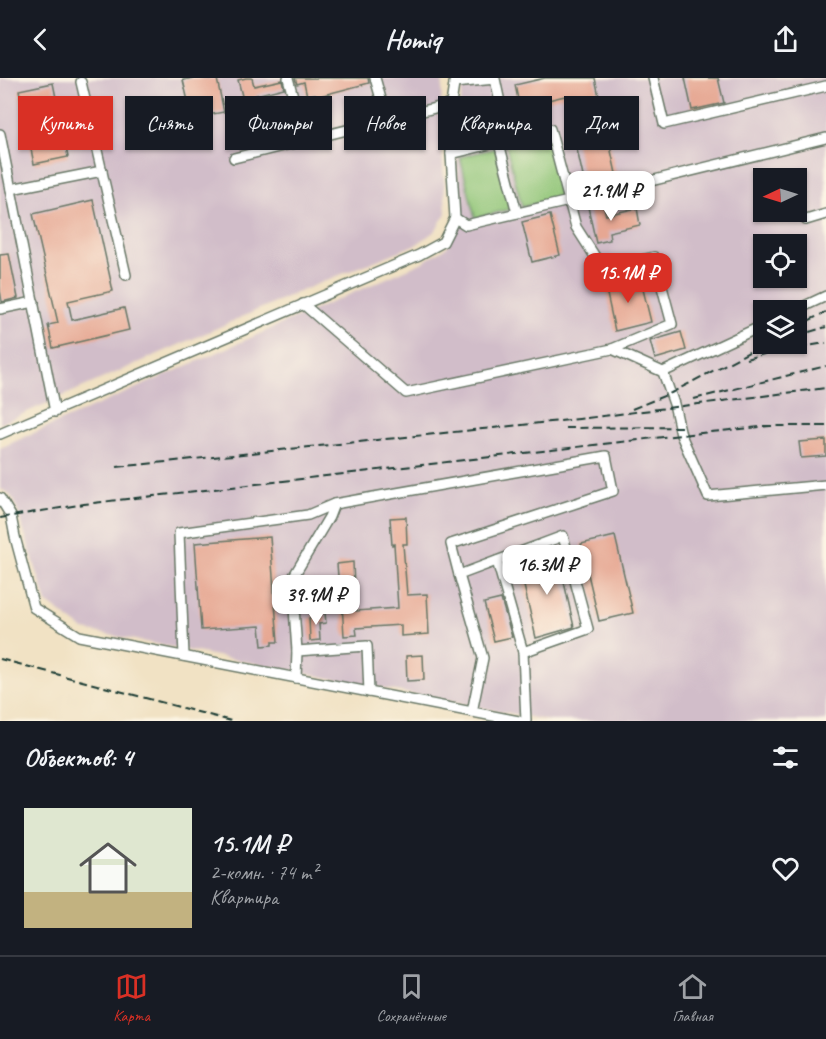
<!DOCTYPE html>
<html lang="ru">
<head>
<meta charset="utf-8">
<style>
	body { margin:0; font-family:Caveat,sans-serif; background:#242831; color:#f1f3f6; height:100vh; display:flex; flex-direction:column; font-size:22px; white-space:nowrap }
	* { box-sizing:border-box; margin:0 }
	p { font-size:20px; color:#9ea1a6 }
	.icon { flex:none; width:33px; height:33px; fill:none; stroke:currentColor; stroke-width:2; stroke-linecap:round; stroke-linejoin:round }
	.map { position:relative; height:643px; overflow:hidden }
	.drawer { display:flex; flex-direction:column; background:#171b24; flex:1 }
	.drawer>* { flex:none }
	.hud { position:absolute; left:18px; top:18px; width:790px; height:54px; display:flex; gap:12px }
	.needle { width:39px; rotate:266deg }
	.fabs { position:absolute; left:753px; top:90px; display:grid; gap:12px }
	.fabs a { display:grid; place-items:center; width:54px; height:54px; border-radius:0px; background:#171b24; box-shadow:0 2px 4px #0004; font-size:30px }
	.price { position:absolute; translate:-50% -51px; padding:0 14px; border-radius:12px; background:#fff; color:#222; font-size:20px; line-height:39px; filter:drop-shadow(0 2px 3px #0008) }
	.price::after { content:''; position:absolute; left:50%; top:36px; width:18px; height:14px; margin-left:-9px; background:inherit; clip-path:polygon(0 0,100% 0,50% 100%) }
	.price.current { background:#d93025; color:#fff }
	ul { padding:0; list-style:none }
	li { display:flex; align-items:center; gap:18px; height:150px; padding:0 24px }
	li span { display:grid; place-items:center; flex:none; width:168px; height:120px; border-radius:0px; color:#555 }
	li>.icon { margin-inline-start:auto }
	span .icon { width:72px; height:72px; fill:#fffc; stroke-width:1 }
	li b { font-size:26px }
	h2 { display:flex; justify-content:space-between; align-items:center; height:72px; padding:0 24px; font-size:26px }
	.pill { padding:0 21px; border-radius:0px; background:#171b24; box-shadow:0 2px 4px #0004; font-size:21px; line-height:54px }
	.pill.current { background:#d93025; color:#fff }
	header { display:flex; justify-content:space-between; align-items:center; height:78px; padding:0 24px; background:#171b24; font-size:27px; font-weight:700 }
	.dock { display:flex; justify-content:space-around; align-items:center; height:84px; border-top:2px solid #363941; background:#171b24; font-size:16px; color:#9ea1a6 }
	.dock a { display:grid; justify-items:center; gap:3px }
	.dock .current { color:#d93025 }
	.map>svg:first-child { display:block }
	.industrial { fill:#d1bdc9; fill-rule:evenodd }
	.green { fill:#8ec476; stroke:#568055; stroke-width:1.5 }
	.building { fill:#e6a793 }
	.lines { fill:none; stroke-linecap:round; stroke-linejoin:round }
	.minor-casing { stroke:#687766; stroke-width:12 }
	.minor { stroke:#fff; stroke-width:9 }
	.rail { stroke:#1f3d34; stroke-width:2; stroke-dasharray:9 4.5; stroke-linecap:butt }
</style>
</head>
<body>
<header><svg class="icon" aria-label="back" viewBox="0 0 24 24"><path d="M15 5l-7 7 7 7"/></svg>Homiq<svg class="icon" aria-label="share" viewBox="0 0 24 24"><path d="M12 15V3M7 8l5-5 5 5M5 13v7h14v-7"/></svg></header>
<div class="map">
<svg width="826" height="643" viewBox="0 0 826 643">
	<rect width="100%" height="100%" fill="#fcf5e5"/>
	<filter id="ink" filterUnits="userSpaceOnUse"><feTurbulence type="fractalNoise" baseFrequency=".0167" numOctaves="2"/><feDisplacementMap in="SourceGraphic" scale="12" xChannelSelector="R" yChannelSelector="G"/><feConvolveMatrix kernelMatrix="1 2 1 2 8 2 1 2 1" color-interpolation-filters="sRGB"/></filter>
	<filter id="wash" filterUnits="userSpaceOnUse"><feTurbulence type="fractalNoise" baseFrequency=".008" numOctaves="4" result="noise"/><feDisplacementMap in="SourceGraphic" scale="24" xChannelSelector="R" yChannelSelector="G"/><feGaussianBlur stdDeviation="1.35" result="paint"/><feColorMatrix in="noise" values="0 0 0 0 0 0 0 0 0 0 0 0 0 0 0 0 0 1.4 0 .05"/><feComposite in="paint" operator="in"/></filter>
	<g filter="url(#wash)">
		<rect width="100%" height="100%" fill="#f1e2c4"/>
		<g class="industrial">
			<path d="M 0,0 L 443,0 L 440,39 L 446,135 L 435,153 L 417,166 L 305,211 L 0,346 Z"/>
			<path d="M 464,0 L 826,0 L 826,643 L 550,643 L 84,552 L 47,525 L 14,422 L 7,414 L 0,411 L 0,370 L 421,185 L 447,169 L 461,136 L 457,87 L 459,34 ZM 764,100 L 796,100 L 796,134 L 764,134 ZM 764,166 L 796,166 L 796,200 L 764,200 ZM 764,232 L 796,232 L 796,266 L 764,266 Z"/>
		</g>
		<g class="green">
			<path d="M 546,58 L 562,119 L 522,129 L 506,68 Z"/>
			<path d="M 496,70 L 511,131 L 475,140 L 460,79 Z"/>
		</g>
		<g id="blocks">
			<g class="building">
				<path d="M 194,0 L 217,1 L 224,34 L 192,40 L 183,2 Z"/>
				<path d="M 246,0 L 252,0 L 254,8 L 282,2 L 284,10 L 256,17 L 258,22 L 244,26 L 238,2 Z"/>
				<path d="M 295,0 L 368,0 L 369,5 L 323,17 L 324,21 L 316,23 L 315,16 L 307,18 L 304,4 L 297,6 Z"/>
				<path d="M 545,0 L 595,0 L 617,100 L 585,107 L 565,18 L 527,27 L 533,48 L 521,51 L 518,41 L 522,40 L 515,7 Z"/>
				<path d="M 685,0 L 718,0 L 724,25 L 692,32 Z"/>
				<path d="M 53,5 L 68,79 L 34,86 L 19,12 Z"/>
				<path d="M 491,25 L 493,34 L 487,35 L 488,41 L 465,46 L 463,36 L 479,32 L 478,27 Z"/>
				<path d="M 93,122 L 113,213 L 68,223 L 72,242 L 124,230 L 129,252 L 53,270 L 48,247 L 58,245 L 33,136 Z"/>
				<path d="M 603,126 L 606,137 L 637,130 L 640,147 L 609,154 L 610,162 L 596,165 L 588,129 Z"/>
				<path d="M 550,137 L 560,177 L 532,184 L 522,144 Z"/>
				<path d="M 9,176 L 18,220 L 2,224 L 0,212 L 0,177 Z"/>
				<path d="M 640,199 L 651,244 L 615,253 L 605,207 Z"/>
				<path d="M 681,254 L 686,272 L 655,281 L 650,263 Z"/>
				<path d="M 826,362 L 826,378 L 801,380 L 799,364 Z"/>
				<path d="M 406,439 L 407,466 L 403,466 L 407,517 L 427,516 L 429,556 L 401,558 L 401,547 L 356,550 L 357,557 L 344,558 L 342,526 L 355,525 L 356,533 L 398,530 L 394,466 L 392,467 L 390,440 Z"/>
				<path d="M 615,458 L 633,535 L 599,543 L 581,466 Z"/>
				<path d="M 270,459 L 278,564 L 272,564 L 272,567 L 262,568 L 260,548 L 201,552 L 195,465 Z"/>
				<path d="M 558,477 L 574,549 L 536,560 L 519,486 Z"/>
				<path d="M 353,484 L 354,509 L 339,510 L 337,486 Z"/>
				<path d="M 501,521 L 512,559 L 494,563 L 484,525 Z"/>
				<path d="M 325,535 L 326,545 L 319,546 L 320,562 L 310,563 L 309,540 L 314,539 L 313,536 Z"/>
				<path d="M 423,577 L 424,602 L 407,603 L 406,578 Z"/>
			</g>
		</g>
	</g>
	<g filter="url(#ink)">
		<use href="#blocks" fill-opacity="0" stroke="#687766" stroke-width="1.5"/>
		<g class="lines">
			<defs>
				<g id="minor">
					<path d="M 288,0 L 305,63"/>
					<path d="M 375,0 L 387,42"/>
					<path d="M 653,0 L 664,46 L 826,8"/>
					<path d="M 81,4 L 126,197"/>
					<path d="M 454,5 L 495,1 L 508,62"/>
					<path d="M 0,56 L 55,334"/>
					<path d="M 499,65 L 517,135"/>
					<path d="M 451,76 L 550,51 L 576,149 L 603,191 L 654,179 L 672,246 L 612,271"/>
					<path d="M 234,80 L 451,26"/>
					<path d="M 11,111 L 102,93"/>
					<path d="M 455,140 L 466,147 L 569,123 L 826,60"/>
					<path d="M 806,142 L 826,136"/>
					<path d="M 303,226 L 406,315 L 612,271 L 663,294 L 674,326 L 681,357 L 708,418 L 826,407"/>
					<path d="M 0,231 L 34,224"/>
					<path d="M 796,232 L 826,218"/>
					<path d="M 663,294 L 764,247"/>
					<path d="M 0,356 L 419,177 L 443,164 L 455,140 L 451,76 L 451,26 L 455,0"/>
					<path d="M 0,420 L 11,438 L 15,459 L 34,530 L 79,558 L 519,643"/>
					<path d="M 497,483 L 523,574"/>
					<path d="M 297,573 L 367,568 L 369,614"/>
					<path d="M 184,578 L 179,455 L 308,437 L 334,426 L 606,378 L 613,413 L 451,466 L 459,497"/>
					<path d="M 296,600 L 297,573 L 292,501 L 329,439 L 334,426"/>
					<path d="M 472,634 L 483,580 L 459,497 L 563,458 L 588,551 L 523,574 L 526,643"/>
				</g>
			</defs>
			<use href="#minor" class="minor-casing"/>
			<use href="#minor" class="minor"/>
			<g class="rail">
				<path d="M 796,249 L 826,234"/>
				<path d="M 796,258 L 826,249"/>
				<path d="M 746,281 L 771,274 L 826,265"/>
				<path d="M 694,321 L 826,288"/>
				<path d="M 632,331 L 671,315 L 764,266"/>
				<path d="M 763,348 L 826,348"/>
				<path d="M 565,350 L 685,349"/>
				<path d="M 117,389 L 579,341 L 826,310"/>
				<path d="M 0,440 L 84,426 L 681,357 L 770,348"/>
				<path d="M 0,581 L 231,643"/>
			</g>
		</g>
	</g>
</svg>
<div class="fabs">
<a><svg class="needle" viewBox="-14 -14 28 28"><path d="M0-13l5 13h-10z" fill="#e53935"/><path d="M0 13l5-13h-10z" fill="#9ea1a6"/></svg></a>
<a><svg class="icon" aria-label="locate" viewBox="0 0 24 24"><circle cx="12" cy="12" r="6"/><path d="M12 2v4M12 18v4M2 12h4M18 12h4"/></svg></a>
<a><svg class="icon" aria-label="layers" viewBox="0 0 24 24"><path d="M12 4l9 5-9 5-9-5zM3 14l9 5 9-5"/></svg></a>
</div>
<b class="price" style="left:611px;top:144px">21.9M ₽</b>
<b class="price current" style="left:628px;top:226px">15.1M ₽</b>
<b class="price" style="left:547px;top:518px">16.3M ₽</b>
<b class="price" style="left:316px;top:548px">39.9M ₽</b>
<div class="hud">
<a class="pill current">Купить</a>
<a class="pill">Снять</a>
<a class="pill">Фильтры</a>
<a class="pill">Новое</a>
<a class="pill">Квартира</a>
<a class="pill">Дом</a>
</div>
</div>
<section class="drawer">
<h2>Объектов: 4<svg class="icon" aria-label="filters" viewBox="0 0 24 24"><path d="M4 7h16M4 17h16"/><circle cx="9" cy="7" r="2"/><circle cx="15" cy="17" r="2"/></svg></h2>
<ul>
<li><span style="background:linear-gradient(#dfe7d0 70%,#c2b280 0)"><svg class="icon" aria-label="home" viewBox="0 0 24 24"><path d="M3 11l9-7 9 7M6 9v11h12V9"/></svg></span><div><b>15.1M ₽</b><p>2-комн. · 74 m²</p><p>Квартира</p></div><svg class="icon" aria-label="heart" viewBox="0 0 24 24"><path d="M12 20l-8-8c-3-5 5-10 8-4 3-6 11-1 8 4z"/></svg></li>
</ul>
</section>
<nav class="dock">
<a class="current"><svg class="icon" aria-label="map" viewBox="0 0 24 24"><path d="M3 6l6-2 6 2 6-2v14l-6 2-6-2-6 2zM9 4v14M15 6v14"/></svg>Карта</a>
<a><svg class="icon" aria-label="saved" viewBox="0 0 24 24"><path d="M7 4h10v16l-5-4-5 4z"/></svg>Сохранённые</a>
<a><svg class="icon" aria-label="home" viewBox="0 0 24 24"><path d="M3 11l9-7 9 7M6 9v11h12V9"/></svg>Главная</a>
</nav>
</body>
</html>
